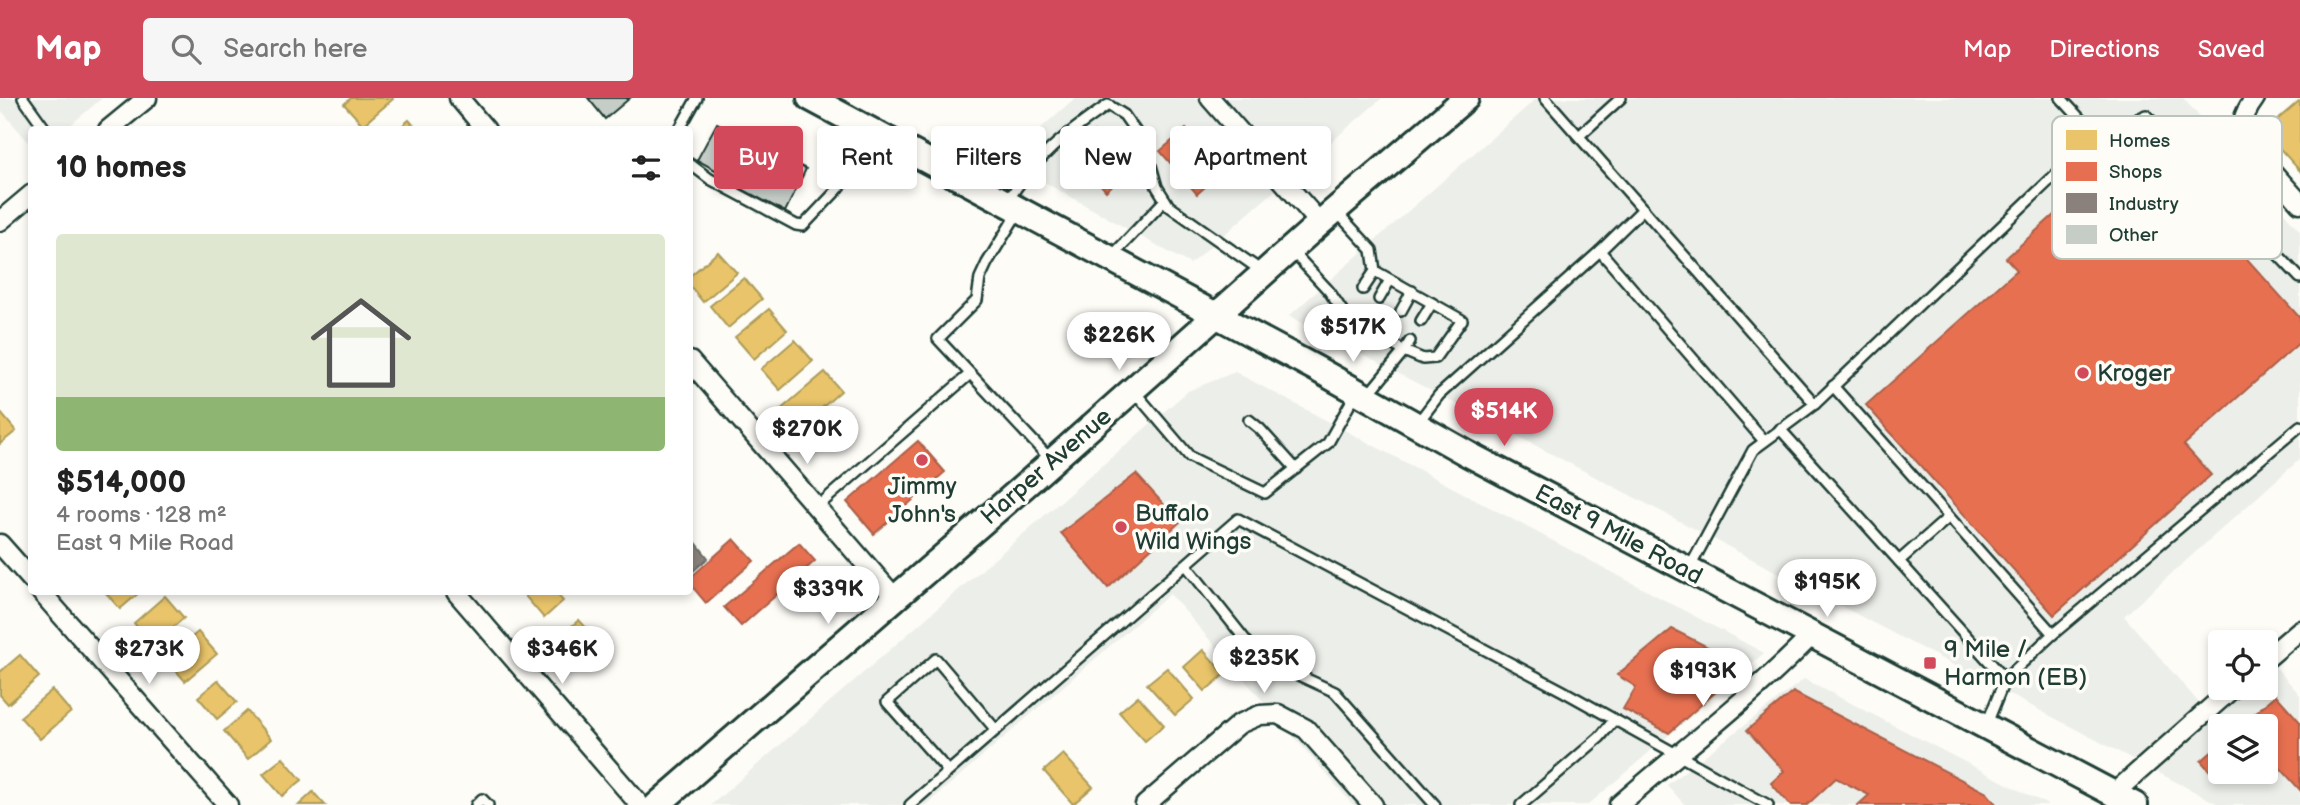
<!DOCTYPE html>
<html lang="en">
<head>
<meta charset="utf-8">
<style>
	body { margin:0; font-family:"Balsamiq Sans",sans-serif; background:#f6f6f6; color:#222; height:100vh; display:flex; flex-direction:column; font-size:26px; white-space:nowrap }
	* { box-sizing:border-box; margin:0 }
	p { font-size:23px; color:#767676 }
	.icon { flex:none; width:38px; height:38px; fill:none; stroke:currentColor; stroke-width:2; stroke-linecap:round; stroke-linejoin:round }
	.map { position:relative; flex:1; overflow:hidden }
	.details { position:absolute; left:28px; top:28px; width:665px; height:469px; display:flex; flex-direction:column; background:#fff; border-radius:7px; box-shadow:0 4px 10px #0003 }
	.details>* { flex:none }
	.guide { position:absolute; left:714px; top:28px; width:665px; height:63px; display:flex; gap:14px }
	.buttons { position:absolute; left:2208px; top:532px; display:grid; gap:14px }
	.buttons a { display:grid; place-items:center; width:70px; height:70px; border-radius:7px; background:#fff; box-shadow:0 4px 10px #0003; font-size:35px }
	.price { position:absolute; translate:-50% -60px; padding:0 16px; border-radius:24px; background:#fff; color:#222; font-size:23px; line-height:46px; filter:drop-shadow(0 2px 4px #0008) }
	.price::after { content:''; position:absolute; left:50%; top:42px; width:21px; height:16px; margin-left:-10px; background:inherit; clip-path:polygon(0 0,100% 0,50% 100%) }
	.price.selected { background:#d1495b; color:#fff }
	ul { padding:0; list-style:none }
	li { display:grid; align-content:center; gap:14px; height:371px; padding:0 28px }
	li span { display:grid; place-items:center; height:217px; border-radius:7px; color:#555 }
	li>.icon { margin-inline-start:auto }
	span .icon { width:126px; height:126px; fill:#fffc; stroke-width:1 }
	li b { font-size:30px }
	h2 { display:flex; justify-content:space-between; align-items:center; height:84px; padding:0 28px; font-size:30px }
	.chip { padding:0 24px; border-radius:7px; background:#fff; box-shadow:0 4px 10px #0003; font-size:24px; line-height:63px }
	.chip.selected { background:#d1495b; color:#fff }
	header { display:flex; align-items:center; gap:42px; box-sizing:border-box; height:98px; padding:0 35px; background:#d1495b; color:#fff }
	header strong { font-size:33px }
	nav { display:flex; gap:38px; margin-inline-start:auto; font-size:24px }
	.search { width:490px; height:63px; background:#f6f6f6; display:flex; align-items:center; gap:18px; box-sizing:border-box; padding:0 24px; border-radius:7px; color:#767676; font-size:26px }
	.map>svg:first-child { display:block }
	.built { fill:#eceee9; fill-rule:evenodd }
	.homes { fill:#e9c46a; stroke:#ac9c5a; stroke-width:2 }
	.shops { fill:#e76f51; stroke:#ab6048; stroke-width:2 }
	.industry { fill:#8a817c; stroke:#6a6d66; stroke-width:2 }
	.building { fill:#c6cdc7; stroke:#1f3d34; stroke-width:2 }
	.lines { fill:none; stroke-linecap:round; stroke-linejoin:round }
	.service-casing { stroke:#1f3d34; stroke-width:14 }
	.minor-casing { stroke:#1f3d34; stroke-width:23 }
	.secondary-casing { stroke:#1f3d34; stroke-width:30 }
	.service { stroke:#fdfcf7; stroke-width:9 }
	.minor { stroke:#fdfcf7; stroke-width:18 }
	.secondary { stroke:#fdfcf7; stroke-width:24 }
	.poi-dot { fill:#d1495b; stroke:#fdfcf7; stroke-width:2.5 }
	.labels { text-anchor:middle; stroke-width:7; stroke-linejoin:round; paint-order:stroke }
	.poi-label { font-size:24px; fill:#1f3d34; stroke:#fdfcf7; text-anchor:start }
	.street-label { font-size:24px; fill:#1f3d34; stroke:#fdfcf7 }
	.key { fill:#fdfcf7; stroke:#bac3bc; stroke-width:2 }
	.key-label { font-size:19px; fill:#1f3d34 }
</style>
</head>
<body>
<header>
<strong>Map</strong>
<div class="search"><svg class="icon" aria-label="search" viewBox="0 0 24 24"><circle cx="10" cy="10" r="6"/><path d="M15 15l6 6"/></svg>Search here</div>
<nav><a>Map</a><a>Directions</a><a>Saved</a></nav>
</header>
<div class="map">
<svg width="2300" height="707" viewBox="0 0 2300 707">
	<rect width="100%" height="100%" fill="#fdfcf7"/>
	<filter id="ink" filterUnits="userSpaceOnUse"><feTurbulence type="fractalNoise" baseFrequency=".0143" numOctaves="2"/><feDisplacementMap in="SourceGraphic" scale="14" xChannelSelector="R" yChannelSelector="G"/><feConvolveMatrix kernelMatrix="1 2 1 2 8 2 1 2 1" color-interpolation-filters="sRGB"/></filter>
	<g filter="url(#ink)">
		<g class="built">
			<path d="M 0,0 L 102,0 L 66,31 L 32,32 L 31,47 L 0,11 Z"/>
			<path d="M 1075,0 L 1382,0 L 1190,166 L 1005,62 Z"/>
			<path d="M 1537,0 L 2183,0 L 2300,133 L 2300,361 L 2124,518 L 2199,605 L 2221,586 L 2221,590 L 2266,590 L 2266,558 L 2300,597 L 2300,707 L 2220,707 L 1289,218 ZM 2221,628 L 2266,628 L 2266,674 L 2221,674 Z"/>
			<path d="M 1235,274 L 1764,555 L 1588,707 L 1353,707 L 1170,496 L 926,707 L 711,707 L 1188,293 Z"/>
			<path d="M 1804,581 L 2048,707 L 1685,707 L 1667,687 Z"/>
		</g>
		<g class="homes">
			<path d="M 351,0 L 392,0 L 393,1 L 363,27 L 344,6 Z"/>
			<path d="M 2299,3 L 2300,5 L 2300,73 L 2264,33 Z"/>
			<path d="M 409,22 L 418,32 L 397,32 Z"/>
			<path d="M 718,154 L 737,175 L 703,204 L 690,188 L 690,178 Z"/>
			<path d="M 744,180 L 762,201 L 728,230 L 710,208 Z"/>
			<path d="M 769,211 L 787,232 L 754,261 L 735,239 Z"/>
			<path d="M 795,242 L 813,263 L 780,292 L 761,271 Z"/>
			<path d="M 825,274 L 841,293 L 797,332 L 780,312 Z"/>
			<path d="M 0,314 L 16,333 L 0,346 Z"/>
			<path d="M 105,494 L 140,494 L 120,511 Z"/>
			<path d="M 530,494 L 555,494 L 563,503 L 544,520 L 525,498 Z"/>
			<path d="M 165,498 L 184,520 L 152,547 L 134,525 Z"/>
			<path d="M 579,522 L 598,543 L 579,560 L 560,538 Z"/>
			<path d="M 198,534 L 217,556 L 185,583 L 166,561 Z"/>
			<path d="M 1203,552 L 1225,576 L 1205,593 L 1184,569 Z"/>
			<path d="M 20,557 L 39,579 L 8,606 L 0,597 L 0,574 Z"/>
			<path d="M 1167,570 L 1194,601 L 1175,617 L 1147,586 Z"/>
			<path d="M 218,582 L 237,604 L 217,621 L 198,599 Z"/>
			<path d="M 52,592 L 71,614 L 40,641 L 20,619 Z"/>
			<path d="M 1138,598 L 1164,627 L 1145,643 L 1119,614 Z"/>
			<path d="M 247,613 L 271,641 L 248,661 L 224,633 Z"/>
			<path d="M 1063,656 L 1093,689 L 1073,706 L 1044,673 Z"/>
			<path d="M 283,660 L 302,682 L 282,698 L 263,676 Z"/>
			<path d="M 313,694 L 325,707 L 299,707 Z"/>
		</g>
		<g class="shops">
			<path d="M 1186,31 L 1222,74 L 1197,96 L 1160,53 Z"/>
			<path d="M 1094,34 L 1128,73 L 1106,93 L 1072,53 Z"/>
			<path d="M 2144,46 L 2300,220 L 2300,244 L 2184,347 L 2211,377 L 2054,517 L 1866,307 L 2017,172 L 2006,160 L 2066,106 L 2069,114 Z"/>
			<path d="M 918,343 L 945,374 L 874,436 L 847,404 Z"/>
			<path d="M 1136,376 L 1180,424 L 1108,490 L 1061,435 Z"/>
			<path d="M 734,441 L 754,463 L 706,505 L 690,486 L 690,480 Z"/>
			<path d="M 799,445 L 815,463 L 741,528 L 724,509 Z"/>
			<path d="M 1672,531 L 1745,568 L 1669,635 L 1623,611 L 1636,589 L 1617,577 Z"/>
			<path d="M 1793,594 L 1987,695 L 1997,707 L 1858,707 L 1869,697 L 1836,680 L 1807,707 L 1790,707 L 1771,685 L 1784,673 L 1747,632 Z"/>
			<path d="M 2276,597 L 2300,624 L 2300,692 L 2266,654 L 2266,628 L 2240,628 Z"/>
			<path d="M 2221,646 L 2221,674 L 2226,674 L 2217,681 L 2201,663 Z"/>
		</g>
		<path class="industry" d="M 690,437 L 708,460 L 690,476 Z"/>
		<g class="building">
			<path d="M 588,0 L 630,0 L 605,21 Z"/>
			<path d="M 717,25 L 806,71 L 785,114 L 717,78 L 719,74 L 697,62 Z"/>
		</g>
		<g class="lines">
			<defs>
				<g id="service">
					<path d="M 23,0 L 46,32"/>
					<path d="M 1545,0 L 1815,306"/>
					<path d="M 679,32 L 697,0"/>
					<path d="M 1579,38 L 1621,0"/>
					<path d="M 2096,38 L 2146,17 L 2300,180"/>
					<path d="M 690,66 L 710,81 L 796,127 L 803,128 L 839,90 L 879,40"/>
					<path d="M 1007,104 C 1034,60 1066,36 1108,7 L 1124,17 L 1145,47 L 1157,89 L 1169,108 L 1263,174"/>
					<path d="M 1336,113 L 1372,152 L 1375,173 L 1462,222 L 1435,260 L 1423,261 L 1404,253 L 1367,298"/>
					<path d="M 1018,114 L 987,165 L 980,180 L 977,202 L 938,241 L 1050,361"/>
					<path d="M 1292,153 L 1329,193 L 1347,220 L 1404,253 L 1410,243"/>
					<path d="M 1600,153 L 1764,343"/>
					<path d="M 1111,159 L 1165,102"/>
					<path d="M 1363,191 L 1375,173"/>
					<path d="M 1379,201 L 1390,182"/>
					<path d="M 1401,213 L 1412,193"/>
					<path d="M 1421,223 L 1432,205"/>
					<path d="M 1384,242 L 1390,233"/>
					<path d="M 1833,288 L 2053,536"/>
					<path d="M 1134,293 L 1190,359 L 1265,395 L 1328,345 L 1356,295"/>
					<path d="M 1249,322 L 1260,331 L 1296,371"/>
					<path d="M 1417,326 L 1439,297 L 1600,153 L 1643,111"/>
					<path d="M 1780,331 L 2005,581 L 1986,628"/>
					<path d="M 817,409 L 970,276"/>
					<path d="M 1899,463 L 1949,419"/>
					<path d="M 1186,467 L 1259,559 L 1335,594 L 1435,707"/>
					<path d="M 1689,471 L 1753,352 L 1815,306 L 2096,38 L 2061,0"/>
					<path d="M 2005,581 L 2053,536 L 2300,328"/>
					<path d="M 948,673 L 887,604 L 936,561 L 996,632"/>
					<path d="M 476,707 L 482,701 L 488,707"/>
					<path d="M 910,707 L 1238,421 L 1563,593 L 1768,707"/>
					<path d="M 1521,707 L 1600,639 L 1614,622"/>
				</g>
				<g id="minor">
					<path d="M 459,0 L 486,32"/>
					<path d="M 1210,0 L 1320,125"/>
					<path d="M 2255,0 C 2246,12 2238,27 2244,42 L 2300,105"/>
					<path d="M 108,32 L 147,0"/>
					<path d="M 0,123 L 32,96"/>
					<path d="M 690,263 L 895,500"/>
					<path d="M 0,446 L 32,482"/>
					<path d="M 41,494 L 228,707"/>
					<path d="M 456,494 L 640,707"/>
					<path d="M 2266,561 L 2300,532"/>
					<path d="M 2113,696 L 2233,590"/>
					<path d="M 1145,707 L 1239,626 L 1260,617 L 1278,616 L 1306,631 L 1373,707"/>
					<path d="M 1619,707 C 1683,651 1751,600 1811,538"/>
				</g>
				<g id="secondary">
					<path d="M 810,0 L 1315,270 L 1468,356 L 2135,707"/>
					<path d="M 657,707 L 1029,384 L 1320,125 L 1466,0"/>
				</g>
			</defs>
			<use href="#service" class="service-casing"/>
			<use href="#minor" class="minor-casing"/>
			<use href="#secondary" class="secondary-casing"/>
			<use href="#service" class="service"/>
			<use href="#minor" class="minor"/>
			<use href="#secondary" class="secondary"/>
		</g>
	</g>
	<g class="poi-dot">
		<circle cx="2083" cy="275" r="7"/>
		<circle cx="922" cy="362" r="7"/>
		<circle cx="1121" cy="429" r="7"/>
		<rect x="1923" y="558" width="14" height="14" rx="3.5"/>
	</g>
	<g class="labels">
		<g class="poi-label">
			<text x="2097" y="283">Kroger</text>
			<text x="922" y="396" text-anchor="middle">Jimmy<tspan x="922" dy="28">John's</tspan></text>
			<text x="1135" y="423">Buffalo<tspan x="1135" dy="28">Wild Wings</tspan></text>
			<text x="1944" y="559">9 Mile /<tspan x="1944" dy="28">Harmon (EB)</tspan></text>
		</g>
		<g class="street-label">
			<text transform="translate(1046 368) rotate(-41)" y="8">Harper Avenue</text>
			<text transform="translate(1619 436) rotate(28)" y="8">East 9 Mile Road</text>
		</g>
	</g>
	<rect x="2052" y="18" width="230" height="143" rx="10" class="key"/>
	<rect x="2066" y="32" width="31" height="20" fill="#e9c46a"/>
	<rect x="2066" y="64" width="31" height="19" fill="#e76f51"/>
	<rect x="2066" y="95" width="31" height="20" fill="#8a817c"/>
	<rect x="2066" y="127" width="31" height="19" fill="#c6cdc7"/>
	<g class="key-label">
		<text x="2109" y="49">Homes</text>
		<text x="2109" y="80">Shops</text>
		<text x="2109" y="112">Industry</text>
		<text x="2109" y="143">Other</text>
	</g>
</svg>
<div class="buttons">
<a><svg class="icon" aria-label="locate" viewBox="0 0 24 24"><circle cx="12" cy="12" r="6"/><path d="M12 2v4M12 18v4M2 12h4M18 12h4"/></svg></a>
<a><svg class="icon" aria-label="layers" viewBox="0 0 24 24"><path d="M12 4l9 5-9 5-9-5zM3 14l9 5 9-5"/></svg></a>
</div>
<b class="price" style="left:1353px;top:266px">$517K</b>
<b class="price" style="left:1119px;top:274px">$226K</b>
<b class="price selected" style="left:1504px;top:350px">$514K</b>
<b class="price" style="left:807px;top:368px">$270K</b>
<b class="price" style="left:1827px;top:521px">$195K</b>
<b class="price" style="left:828px;top:528px">$339K</b>
<b class="price" style="left:149px;top:588px">$273K</b>
<b class="price" style="left:562px;top:588px">$346K</b>
<b class="price" style="left:1264px;top:597px">$235K</b>
<b class="price" style="left:1703px;top:610px">$193K</b>
<div class="guide">
<a class="chip selected">Buy</a>
<a class="chip">Rent</a>
<a class="chip">Filters</a>
<a class="chip">New</a>
<a class="chip">Apartment</a>
</div>
<section class="details">
<h2>10 homes<svg class="icon" aria-label="filters" viewBox="0 0 24 24"><path d="M4 7h16M4 17h16"/><circle cx="9" cy="7" r="2"/><circle cx="15" cy="17" r="2"/></svg></h2>
<ul>
<li><span style="background:linear-gradient(#dfe7d0 75%,#8fb573 0)"><svg class="icon" aria-label="home" viewBox="0 0 24 24"><path d="M3 11l9-7 9 7M6 9v11h12V9"/></svg></span><div><b>$514,000</b><p>4 rooms · 128 m²</p><p>East 9 Mile Road</p></div></li>
</ul>
</section>
</div>
</body>
</html>
